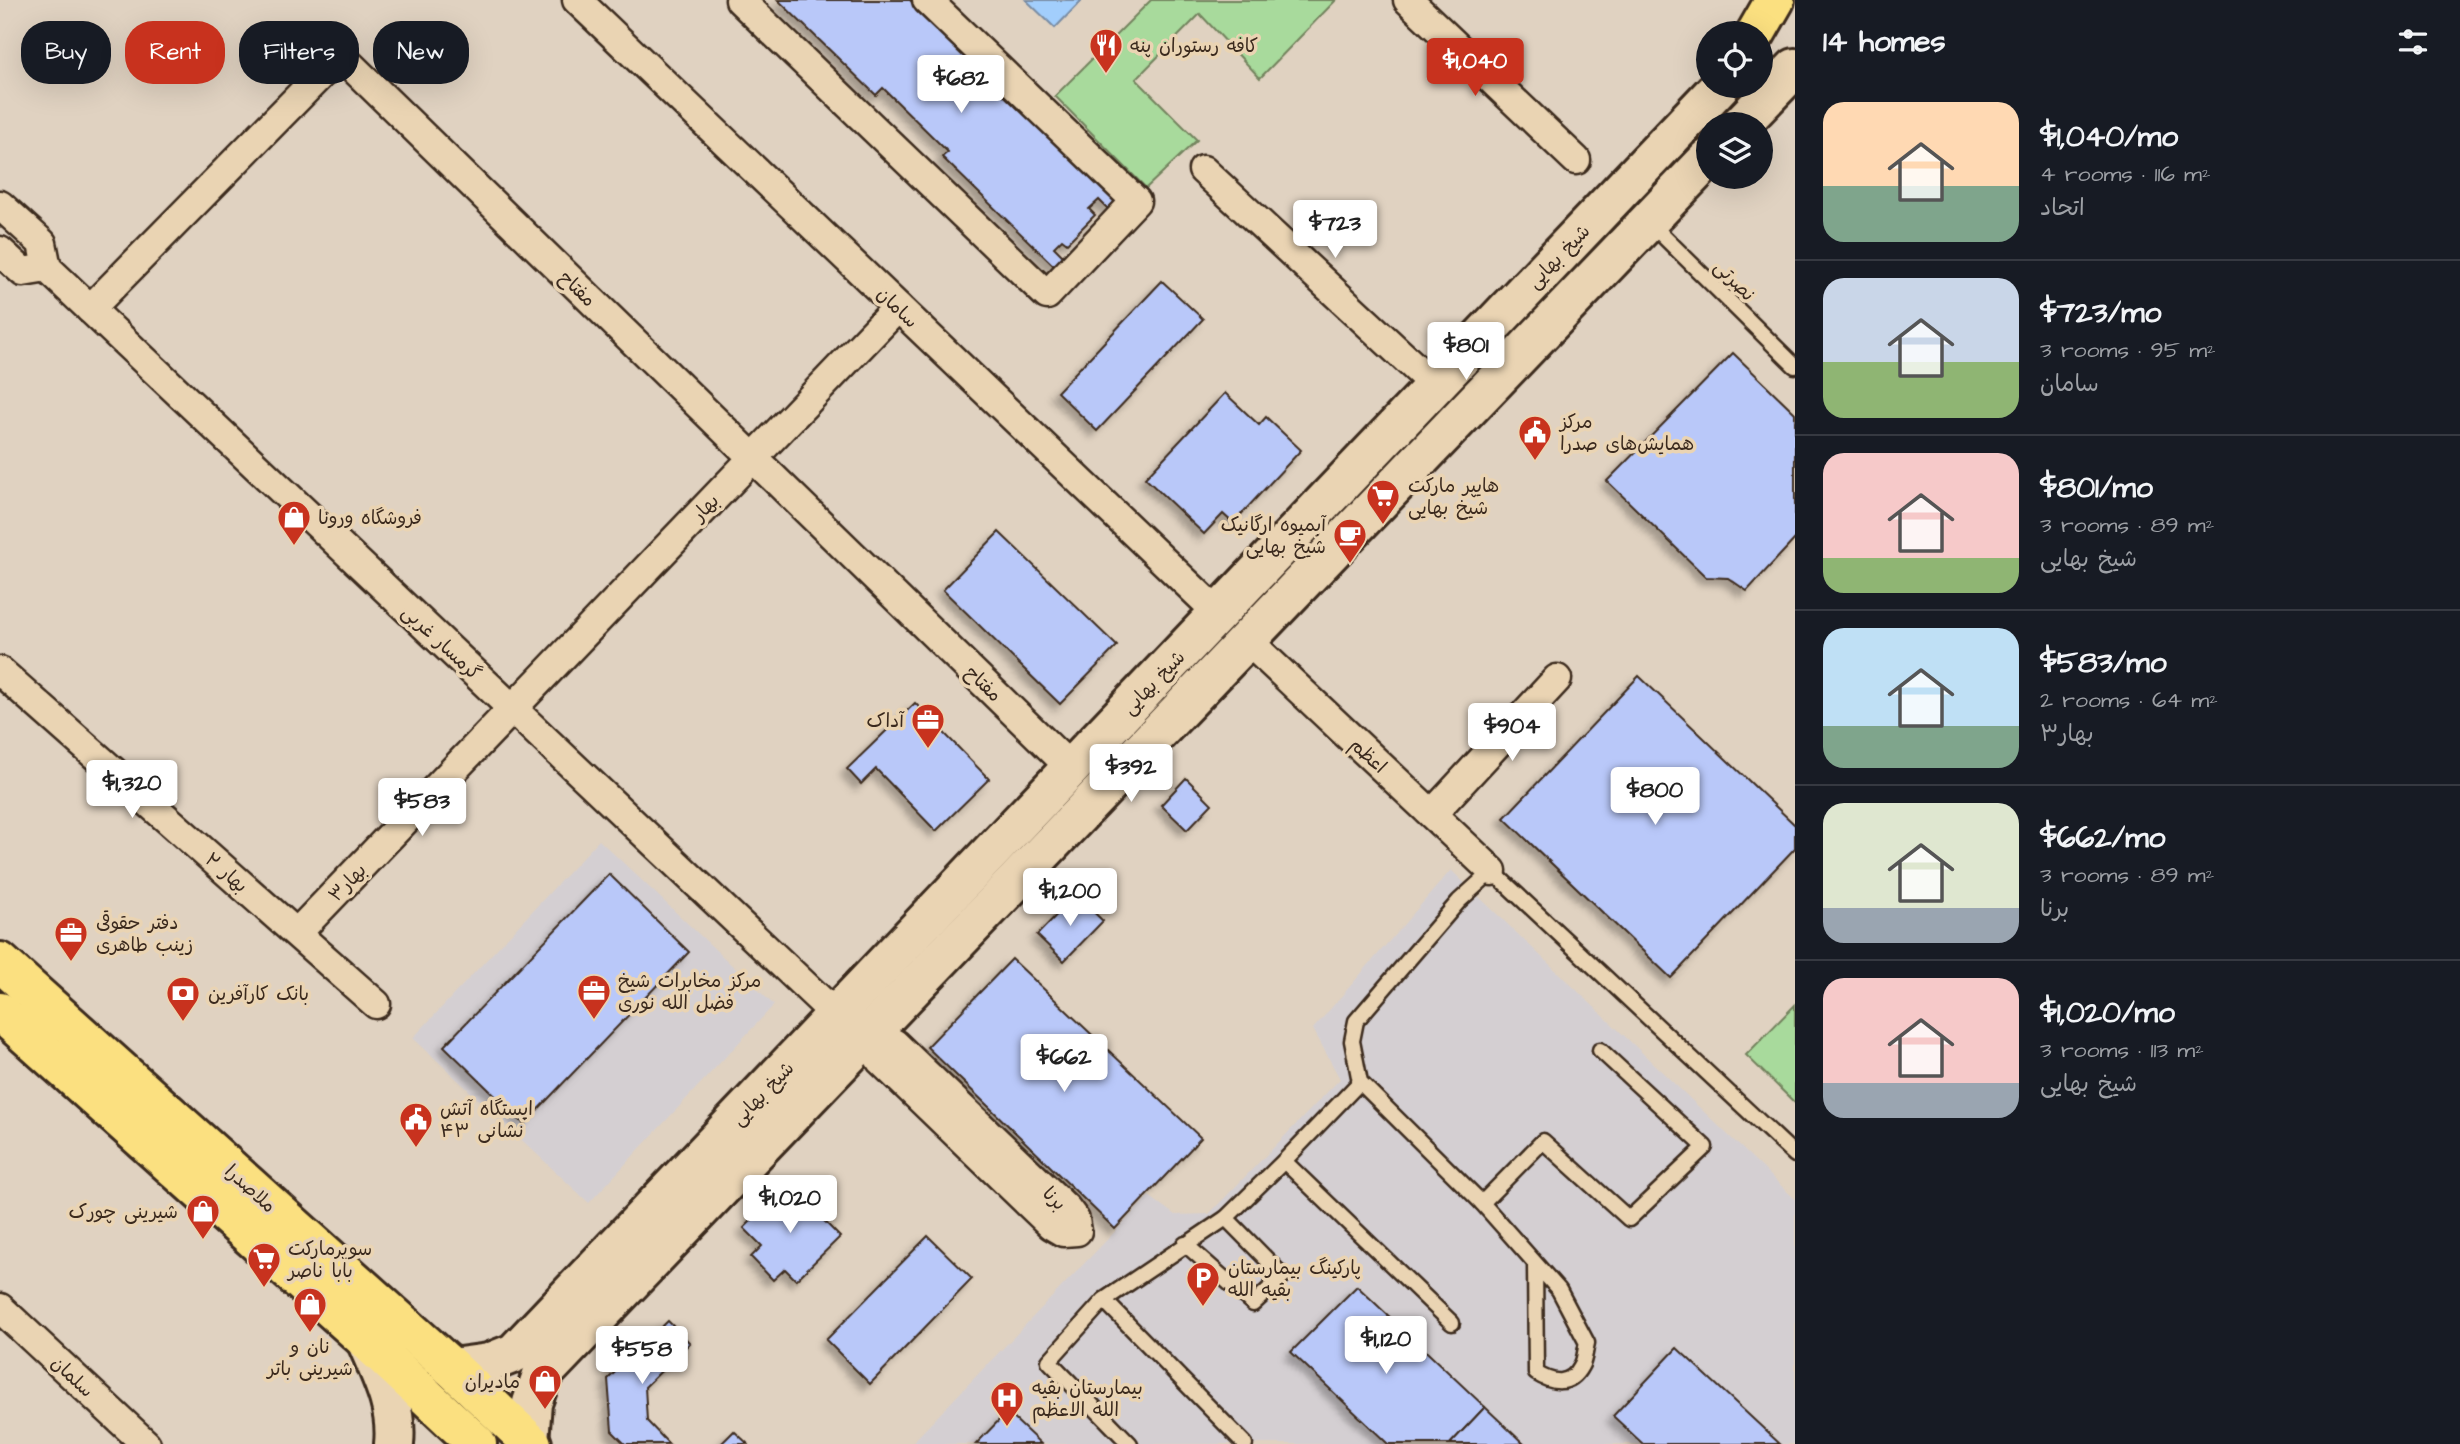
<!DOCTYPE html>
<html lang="en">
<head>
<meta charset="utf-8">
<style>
	body { margin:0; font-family:"Architects Daughter","Playpen Sans Arabic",sans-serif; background:#242831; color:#f1f3f6; height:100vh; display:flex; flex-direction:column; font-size:26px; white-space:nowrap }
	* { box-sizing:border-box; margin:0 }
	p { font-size:23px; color:#9ea1a6 }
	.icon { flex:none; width:38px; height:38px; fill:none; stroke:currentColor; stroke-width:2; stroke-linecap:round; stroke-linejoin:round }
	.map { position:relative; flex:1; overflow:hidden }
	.details { display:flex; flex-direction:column; background:#171b24; width:665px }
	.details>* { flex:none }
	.hud { position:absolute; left:21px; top:21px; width:665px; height:63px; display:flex; gap:14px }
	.tools { position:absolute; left:1696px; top:21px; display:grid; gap:14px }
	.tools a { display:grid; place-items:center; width:77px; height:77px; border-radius:50%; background:#171b24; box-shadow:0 7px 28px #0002; font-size:35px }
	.price { position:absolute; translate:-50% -60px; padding:0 16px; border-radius:7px; background:#fff; color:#222; font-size:23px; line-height:46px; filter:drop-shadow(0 2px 4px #0008) }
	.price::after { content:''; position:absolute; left:50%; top:42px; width:21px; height:16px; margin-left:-10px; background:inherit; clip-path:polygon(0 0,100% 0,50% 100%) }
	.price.active { background:#c8321e; color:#fff }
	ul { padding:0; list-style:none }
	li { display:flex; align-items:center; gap:21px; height:175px; padding:0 28px }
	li+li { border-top:2px solid #363941 }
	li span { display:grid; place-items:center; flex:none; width:196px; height:140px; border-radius:21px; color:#555 }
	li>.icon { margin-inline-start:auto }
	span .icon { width:84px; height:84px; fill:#fffc; stroke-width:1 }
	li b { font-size:30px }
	h2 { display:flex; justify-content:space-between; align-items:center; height:84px; padding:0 28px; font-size:30px }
	.pill { padding:0 24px; border-radius:28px; background:#171b24; box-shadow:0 7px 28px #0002; font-size:24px; line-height:63px }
	.pill.active { background:#c8321e; color:#fff }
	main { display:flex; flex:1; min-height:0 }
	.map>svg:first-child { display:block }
	.built { fill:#d4cfd2 }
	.green { fill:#a8da9c; stroke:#72825d; stroke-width:2 }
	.water { fill:#a2cefc; stroke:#798ca3; stroke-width:2 }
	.building { fill:#b9c8f9; stroke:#3b2a1e; stroke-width:2; filter:url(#shadow) }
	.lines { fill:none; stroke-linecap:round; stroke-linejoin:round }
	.lane-casing { stroke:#3b2a1e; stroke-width:19 }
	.street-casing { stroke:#3b2a1e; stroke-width:33 }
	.secondary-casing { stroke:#3b2a1e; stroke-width:44 }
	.primary-casing { stroke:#3b2a1e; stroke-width:44 }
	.highway-casing { stroke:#3b2a1e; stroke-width:44 }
	.lane { stroke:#ead4b3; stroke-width:14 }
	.street { stroke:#ead4b3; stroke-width:28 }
	.secondary { stroke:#ead4b3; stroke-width:38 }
	.primary { stroke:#fbe080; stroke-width:38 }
	.highway { stroke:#fbe080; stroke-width:38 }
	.labels { text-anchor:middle; stroke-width:7; stroke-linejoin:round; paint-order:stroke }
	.poi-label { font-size:19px; fill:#3b2a1e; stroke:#ead4b3; text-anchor:start }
	.street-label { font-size:19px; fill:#3b2a1e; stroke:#ead4b3 }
</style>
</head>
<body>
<main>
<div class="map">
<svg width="1795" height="1444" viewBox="0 0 1795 1444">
	<defs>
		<filter id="shadow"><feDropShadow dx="-6" dy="6" stdDeviation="3.5" flood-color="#0004"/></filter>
	</defs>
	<rect width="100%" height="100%" fill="#e0d2c1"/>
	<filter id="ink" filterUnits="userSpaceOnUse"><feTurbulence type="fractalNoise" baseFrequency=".0143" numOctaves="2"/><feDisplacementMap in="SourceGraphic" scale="14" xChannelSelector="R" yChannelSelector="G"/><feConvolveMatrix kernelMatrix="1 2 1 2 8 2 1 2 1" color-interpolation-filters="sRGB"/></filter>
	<g filter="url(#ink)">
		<g class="built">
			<path d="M 599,840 L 774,1005 L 589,1203 L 413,1038 Z"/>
			<path d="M 1451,870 L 1795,1199 L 1795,1444 L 911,1444 L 1149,1196 L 1175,1215 L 1209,1214 L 1340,1079 L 1313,1029 Z"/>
		</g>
		<g class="green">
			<path d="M 1151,0 L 1336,0 L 1260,78 L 1200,14 L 1136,79 L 1197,140 L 1146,188 L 1055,96 Z"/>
			<path d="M 1795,1005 L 1795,1103 L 1746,1055 Z"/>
		</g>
		<path class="water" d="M 1026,0 L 1082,0 L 1055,28 Z"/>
		<g class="building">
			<path d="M 778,0 L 910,0 L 1116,200 L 1108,209 L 1099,200 L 1089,209 L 1095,215 L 1067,243 L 1062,239 L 1054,247 L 1064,257 L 1055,267 L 942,157 L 948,152 L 883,88 L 876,95 Z"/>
			<path d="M 1162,281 L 1203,319 L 1097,431 L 1057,392 Z"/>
			<path d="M 1733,353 L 1795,413 L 1795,539 L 1747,591 L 1728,578 L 1706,577 L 1607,481 Z"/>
			<path d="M 1225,393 L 1259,425 L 1266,417 L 1301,450 L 1233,523 L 1223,514 L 1204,534 L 1145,478 Z"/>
			<path d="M 999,532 L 1117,646 L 1060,704 L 943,590 Z"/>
			<path d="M 1639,676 L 1795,825 L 1795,848 L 1671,978 L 1504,818 Z"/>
			<path d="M 915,703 L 989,779 L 936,831 L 876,769 L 861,784 L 847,769 Z"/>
			<path d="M 1186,778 L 1212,804 L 1187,830 L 1161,805 Z"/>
			<path d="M 609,874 L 689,952 L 524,1124 L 444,1046 Z"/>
			<path d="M 1076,895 L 1103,921 L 1064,961 L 1037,935 Z"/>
			<path d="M 1012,959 L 1201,1138 L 1115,1229 L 927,1047 Z"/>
			<path d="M 788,1184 L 840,1237 L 796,1280 L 785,1269 L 773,1280 L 751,1257 L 762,1246 L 744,1228 Z"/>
			<path d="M 928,1236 L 972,1279 L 870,1384 L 826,1340 Z"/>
			<path d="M 1357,1286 L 1485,1407 L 1450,1444 L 1388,1444 L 1291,1352 Z"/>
			<path d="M 668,1321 L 690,1343 L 645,1387 L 647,1421 L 669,1444 L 625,1444 L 612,1431 L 608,1379 Z"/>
			<path d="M 1677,1348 L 1780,1444 L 1643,1444 L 1613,1416 Z"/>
			<path d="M 1485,1407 L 1524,1444 L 1450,1444 Z"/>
			<path d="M 1007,1412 L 1041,1444 L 976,1444 Z"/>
			<path d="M 734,1431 L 748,1444 L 721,1444 Z"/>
		</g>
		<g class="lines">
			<defs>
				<g id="lane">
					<path d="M 1649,222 L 1795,366"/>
					<path d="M 1600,1050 L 1705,1147 L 1629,1219 L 1543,1141 L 1482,1203 L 1360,1082 L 1352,1041 L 1356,1021 L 1459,901 L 1492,871 L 1795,1155"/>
					<path d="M 1360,1082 L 1284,1161 L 1452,1323"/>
					<path d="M 1482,1203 L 1559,1290 L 1587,1343 C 1585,1350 1585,1360 1581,1366 C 1570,1387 1552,1383 1536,1373 L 1535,1263"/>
					<path d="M 1185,1244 L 1253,1304 L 1283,1276 L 1226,1218"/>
					<path d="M 1104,1300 L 1226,1218 L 1284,1161"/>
					<path d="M 1130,1444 L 1049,1361 L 1104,1300 L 1245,1444"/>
				</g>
				<g id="street">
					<path d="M 577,0 L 1218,613"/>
					<path d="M 740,0 L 1047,295 L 1136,201 L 927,0"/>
					<path d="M 1408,0 L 1576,160"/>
					<path d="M 1203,170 L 1435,386"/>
					<path d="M 0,205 L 42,243 L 47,268 L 836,1015"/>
					<path d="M 0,251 L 23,272 L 47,268"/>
					<path d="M 90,309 L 340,55 L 1071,768"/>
					<path d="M 1247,640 L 1492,871"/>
					<path d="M 0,671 L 376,1004"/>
					<path d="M 1432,814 L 1557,679"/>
					<path d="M 297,933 L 898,307"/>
					<path d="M 866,1037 L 881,1061 L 1051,1225 L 1063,1232 L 1077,1231 L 1075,1220 L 1066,1208 L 895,1044 L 872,1031"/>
					<path d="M 0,1308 L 146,1444"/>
				</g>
				<g id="secondary">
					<path d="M 1741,124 L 1795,68"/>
					<path d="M 366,1340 C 380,1374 398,1406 394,1444"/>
					<path d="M 452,1368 L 489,1363 L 514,1353 L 1720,86"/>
					<path d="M 529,1441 L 532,1403 L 542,1375 L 1708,159"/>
				</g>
				<g id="primary">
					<path d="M 0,962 L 452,1368 L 532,1444"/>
					<path d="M 0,1012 L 366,1340 L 477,1444"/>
				</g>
				<path id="highway" d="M 1756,33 L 1775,0"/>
			</defs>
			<use href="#lane" class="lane-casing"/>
			<use href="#street" class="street-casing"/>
			<use href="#secondary" class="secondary-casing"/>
			<use href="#primary" class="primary-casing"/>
			<use href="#highway" class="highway-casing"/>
			<use href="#lane" class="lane"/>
			<use href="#street" class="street"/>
			<use href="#secondary" class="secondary"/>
			<use href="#primary" class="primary"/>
			<use href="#highway" class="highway"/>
		</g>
	</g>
	<defs>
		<symbol id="restaurant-pin" viewBox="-11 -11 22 30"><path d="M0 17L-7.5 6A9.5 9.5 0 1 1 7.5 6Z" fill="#c8321e" stroke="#ead4b3"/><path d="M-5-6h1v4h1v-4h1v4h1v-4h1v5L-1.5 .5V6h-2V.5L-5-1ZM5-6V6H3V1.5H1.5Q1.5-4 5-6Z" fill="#fff"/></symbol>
		<symbol id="civic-pin" viewBox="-11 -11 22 30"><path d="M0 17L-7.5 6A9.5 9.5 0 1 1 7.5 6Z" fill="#c8321e" stroke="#ead4b3"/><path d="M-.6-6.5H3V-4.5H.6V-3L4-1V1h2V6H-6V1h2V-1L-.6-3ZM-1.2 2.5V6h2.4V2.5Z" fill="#fff"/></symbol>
		<symbol id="supermarket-pin" viewBox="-11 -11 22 30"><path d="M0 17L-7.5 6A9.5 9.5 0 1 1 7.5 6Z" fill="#c8321e" stroke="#ead4b3"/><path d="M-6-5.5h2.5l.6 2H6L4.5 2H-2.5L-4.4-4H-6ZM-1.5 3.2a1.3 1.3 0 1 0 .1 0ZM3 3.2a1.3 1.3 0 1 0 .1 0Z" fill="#fff"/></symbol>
		<symbol id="shop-pin" viewBox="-11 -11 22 30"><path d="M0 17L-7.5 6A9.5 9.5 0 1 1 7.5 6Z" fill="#c8321e" stroke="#ead4b3"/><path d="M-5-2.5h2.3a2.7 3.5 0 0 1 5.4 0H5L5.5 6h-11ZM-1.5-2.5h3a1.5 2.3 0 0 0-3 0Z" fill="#fff"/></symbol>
		<symbol id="cafe-pin" viewBox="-11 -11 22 30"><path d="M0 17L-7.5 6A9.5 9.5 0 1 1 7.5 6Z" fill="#c8321e" stroke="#ead4b3"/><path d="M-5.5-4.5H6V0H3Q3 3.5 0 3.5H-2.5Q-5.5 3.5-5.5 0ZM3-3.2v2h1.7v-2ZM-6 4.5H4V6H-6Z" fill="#fff"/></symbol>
		<symbol id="office-pin" viewBox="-11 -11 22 30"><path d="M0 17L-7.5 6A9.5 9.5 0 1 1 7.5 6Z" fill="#c8321e" stroke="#ead4b3"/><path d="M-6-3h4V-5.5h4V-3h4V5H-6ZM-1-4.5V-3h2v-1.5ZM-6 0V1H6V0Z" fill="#fff"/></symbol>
		<symbol id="bank-pin" viewBox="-11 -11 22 30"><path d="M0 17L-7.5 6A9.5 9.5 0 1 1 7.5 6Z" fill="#c8321e" stroke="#ead4b3"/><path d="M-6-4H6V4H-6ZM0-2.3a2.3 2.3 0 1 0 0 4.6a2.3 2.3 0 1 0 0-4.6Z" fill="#fff"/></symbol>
		<symbol id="parking-pin" viewBox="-11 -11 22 30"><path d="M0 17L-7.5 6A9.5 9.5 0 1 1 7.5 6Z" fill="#c8321e" stroke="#ead4b3"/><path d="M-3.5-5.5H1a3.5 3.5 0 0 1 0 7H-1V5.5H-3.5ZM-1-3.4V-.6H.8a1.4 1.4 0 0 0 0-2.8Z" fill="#fff"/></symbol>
		<symbol id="hospital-pin" viewBox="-11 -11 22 30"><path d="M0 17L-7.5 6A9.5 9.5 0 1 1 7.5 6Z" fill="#c8321e" stroke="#ead4b3"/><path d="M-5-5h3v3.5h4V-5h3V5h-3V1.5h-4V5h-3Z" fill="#fff"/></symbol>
	</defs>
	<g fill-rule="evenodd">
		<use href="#restaurant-pin" x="1087" y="26" width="38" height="52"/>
		<use href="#civic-pin" x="1516" y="413" width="38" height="52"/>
		<use href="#supermarket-pin" x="1364" y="477" width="38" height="52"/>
		<use href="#shop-pin" x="275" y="498" width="38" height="52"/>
		<use href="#cafe-pin" x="1331" y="516" width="38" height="52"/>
		<use href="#office-pin" x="909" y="701" width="38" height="52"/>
		<use href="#office-pin" x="52" y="914" width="38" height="52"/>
		<use href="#office-pin" x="575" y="972" width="38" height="52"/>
		<use href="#bank-pin" x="164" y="974" width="38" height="52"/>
		<use href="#civic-pin" x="397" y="1100" width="38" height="52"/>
		<use href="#shop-pin" x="184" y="1192" width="38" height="52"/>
		<use href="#supermarket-pin" x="245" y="1240" width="38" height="52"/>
		<use href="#parking-pin" x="1184" y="1259" width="38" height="52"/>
		<use href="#shop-pin" x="291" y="1285" width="38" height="52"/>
		<use href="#shop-pin" x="526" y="1362" width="38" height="52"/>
		<use href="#hospital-pin" x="988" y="1379" width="38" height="52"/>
	</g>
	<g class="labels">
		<g class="poi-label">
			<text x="1130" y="52">کافه رستوران پنه</text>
			<text x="1560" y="428">مرکز<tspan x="1560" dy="22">همایش‌های صدرا</tspan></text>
			<text x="1408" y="492">هایپر مارکت<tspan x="1408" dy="22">شیخ بهایی</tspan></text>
			<text x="318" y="524">فروشگاه ورونا</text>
			<text x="1326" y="531" text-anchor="end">آبمیوه ارگانیک<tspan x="1326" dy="22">شیخ بهایی</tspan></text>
			<text x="904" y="727" text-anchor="end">آداک</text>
			<text x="96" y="929">دفتر حقوقی<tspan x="96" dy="22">زینب طاهری</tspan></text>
			<text x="618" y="987">مرکز مخابرات شیخ<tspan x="618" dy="22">فضل الله نوری</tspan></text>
			<text x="208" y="1000">بانک کارآفرین</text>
			<text x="440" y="1115">ایستگاه آتش<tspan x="440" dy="22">نشانی ۴۳</tspan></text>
			<text x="178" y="1218" text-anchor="end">شیرینی چورک</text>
			<text x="288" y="1255">سوپرمارکت<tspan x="288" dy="22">بابا ناصر</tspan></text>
			<text x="1228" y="1274">پارکینگ بیمارستان<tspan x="1228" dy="22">بقیه الله</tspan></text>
			<text x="310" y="1353" text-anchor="middle">نان و<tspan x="310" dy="22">شیرینی باتر</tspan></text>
			<text x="520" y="1388" text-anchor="end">مادیران</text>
			<text x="1032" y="1394">بیمارستان بقیه<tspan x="1032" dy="22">الله الاعظم</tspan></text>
		</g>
		<g class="street-label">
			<text transform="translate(1558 256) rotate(-46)" y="7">شیخ بهایی</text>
			<text transform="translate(1735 280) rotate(45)" y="7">نصرتی</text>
			<text transform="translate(578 288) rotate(44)" y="7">مفتاح</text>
			<text transform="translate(898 307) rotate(44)" y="7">سامان</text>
			<text transform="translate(705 507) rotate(-46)" y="7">بهار</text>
			<text transform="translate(442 642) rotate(43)" y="7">گرمسار غربی</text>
			<text transform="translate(1153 682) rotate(-46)" y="7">شیخ بهایی</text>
			<text transform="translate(984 683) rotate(44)" y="7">مفتاح</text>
			<text transform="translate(1369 755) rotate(43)" y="7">اعظم</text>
			<text transform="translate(227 872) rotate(41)" y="7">بهار ۲</text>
			<text transform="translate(347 882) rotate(-46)" y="7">بهار۳</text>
			<text transform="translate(762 1093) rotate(-46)" y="7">شیخ بهایی</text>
			<text transform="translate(251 1188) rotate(42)" y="7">ملاصدرا</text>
			<text transform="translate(1055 1198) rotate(45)" y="7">برنا</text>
			<text transform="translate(73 1376) rotate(43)" y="7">سلمان</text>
		</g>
	</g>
</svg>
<div class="tools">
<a><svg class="icon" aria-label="locate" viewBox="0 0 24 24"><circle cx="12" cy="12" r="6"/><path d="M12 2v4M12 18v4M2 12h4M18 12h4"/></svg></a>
<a><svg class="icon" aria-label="layers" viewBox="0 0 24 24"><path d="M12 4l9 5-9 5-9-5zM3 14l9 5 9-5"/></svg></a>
</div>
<b class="price active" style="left:1475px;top:98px">$1,040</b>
<b class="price" style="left:961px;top:115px">$682</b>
<b class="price" style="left:1335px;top:260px">$723</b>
<b class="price" style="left:1466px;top:382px">$801</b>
<b class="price" style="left:1512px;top:763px">$904</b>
<b class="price" style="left:1131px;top:804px">$392</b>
<b class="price" style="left:132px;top:820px">$1,320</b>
<b class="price" style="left:1655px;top:827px">$800</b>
<b class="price" style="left:422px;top:838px">$583</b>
<b class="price" style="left:1070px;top:928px">$1,200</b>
<b class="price" style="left:1064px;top:1094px">$662</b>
<b class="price" style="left:790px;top:1235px">$1,020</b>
<b class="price" style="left:1386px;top:1376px">$1,120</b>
<b class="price" style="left:642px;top:1386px">$558</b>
<div class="hud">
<a class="pill">Buy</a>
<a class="pill active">Rent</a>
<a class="pill">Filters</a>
<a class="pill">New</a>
</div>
</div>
<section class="details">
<h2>14 homes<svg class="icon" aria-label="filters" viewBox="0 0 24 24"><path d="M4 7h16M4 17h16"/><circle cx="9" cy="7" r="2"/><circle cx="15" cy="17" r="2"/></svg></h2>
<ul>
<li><span style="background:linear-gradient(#ffd9b3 60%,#7fa58c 0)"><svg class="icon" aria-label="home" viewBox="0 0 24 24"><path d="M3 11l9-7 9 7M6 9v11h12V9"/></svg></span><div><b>$1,040/mo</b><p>4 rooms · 116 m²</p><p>اتحاد</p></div></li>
<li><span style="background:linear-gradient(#c9d6e8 60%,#8fb573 0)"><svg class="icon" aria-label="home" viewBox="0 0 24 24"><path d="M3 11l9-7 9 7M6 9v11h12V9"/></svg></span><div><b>$723/mo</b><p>3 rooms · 95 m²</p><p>سامان</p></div></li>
<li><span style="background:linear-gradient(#f6c9c9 75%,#8fb573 0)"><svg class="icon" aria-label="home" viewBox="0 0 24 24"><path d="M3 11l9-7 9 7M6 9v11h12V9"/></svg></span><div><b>$801/mo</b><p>3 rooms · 89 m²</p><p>شیخ بهایی</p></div></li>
<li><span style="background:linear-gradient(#bfe0f5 70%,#7fa58c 0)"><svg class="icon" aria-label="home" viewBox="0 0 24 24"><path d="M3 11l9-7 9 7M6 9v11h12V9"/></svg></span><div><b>$583/mo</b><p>2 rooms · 64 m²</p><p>بهار۳</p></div></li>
<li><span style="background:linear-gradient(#dfe7d0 75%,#9aa5b1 0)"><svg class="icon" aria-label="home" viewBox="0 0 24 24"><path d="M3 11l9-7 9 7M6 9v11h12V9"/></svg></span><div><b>$662/mo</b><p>3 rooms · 89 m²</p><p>برنا</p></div></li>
<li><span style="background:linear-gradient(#f6c9c9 75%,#9aa5b1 0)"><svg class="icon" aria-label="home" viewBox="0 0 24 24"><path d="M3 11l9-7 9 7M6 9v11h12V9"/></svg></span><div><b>$1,020/mo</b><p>3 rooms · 113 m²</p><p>شیخ بهایی</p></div></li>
</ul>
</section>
</main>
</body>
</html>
